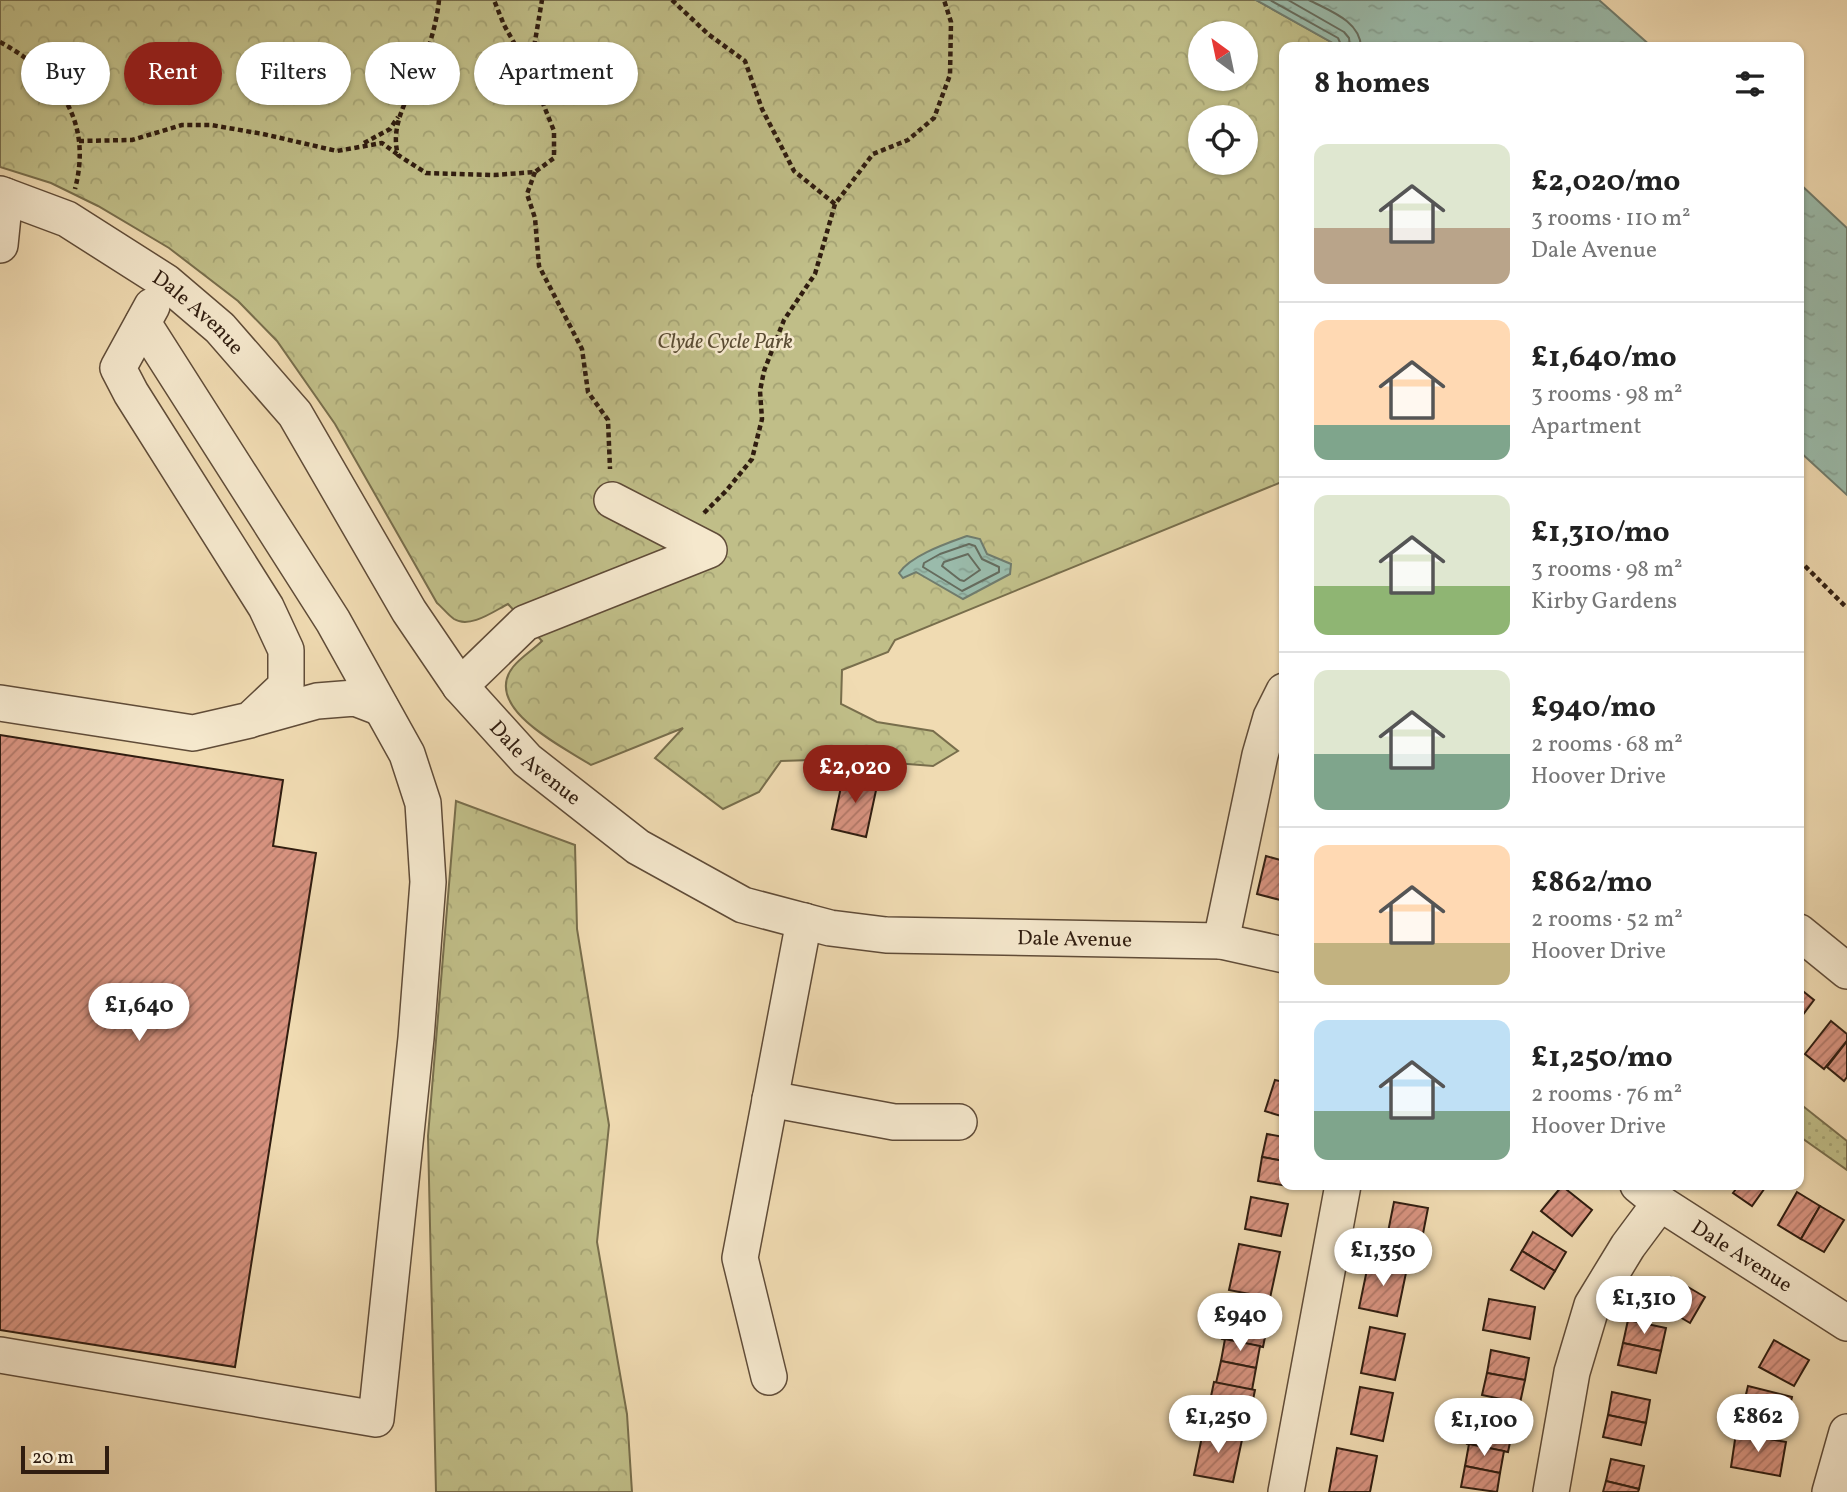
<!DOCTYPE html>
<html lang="en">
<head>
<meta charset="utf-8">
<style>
	body { margin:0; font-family:Vollkorn,serif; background:#f2f2f2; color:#222; height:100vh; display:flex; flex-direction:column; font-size:26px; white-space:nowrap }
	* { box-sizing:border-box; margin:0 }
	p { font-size:23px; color:#767676 }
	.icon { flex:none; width:38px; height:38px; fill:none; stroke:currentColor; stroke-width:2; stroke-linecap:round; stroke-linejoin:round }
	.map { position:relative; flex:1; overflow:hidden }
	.sheet { position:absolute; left:1279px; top:42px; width:525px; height:1148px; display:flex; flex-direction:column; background:#fff; border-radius:14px; box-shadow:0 2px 5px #0004 }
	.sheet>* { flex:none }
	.guide { position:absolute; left:21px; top:42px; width:665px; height:63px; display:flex; gap:14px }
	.needle { width:46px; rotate:327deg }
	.buttons { position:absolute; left:1188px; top:21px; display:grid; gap:14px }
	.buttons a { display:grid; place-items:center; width:70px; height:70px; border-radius:50%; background:#fff; box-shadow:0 2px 5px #0004; font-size:35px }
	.scale { position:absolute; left:21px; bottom:18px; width:88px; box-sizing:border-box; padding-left:7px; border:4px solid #301d10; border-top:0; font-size:19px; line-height:24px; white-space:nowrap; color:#301d10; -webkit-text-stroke:5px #f5e8cd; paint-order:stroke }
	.price { position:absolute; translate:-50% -60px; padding:0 16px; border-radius:24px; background:#fff; color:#222; font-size:23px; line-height:46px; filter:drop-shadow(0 2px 4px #0008) }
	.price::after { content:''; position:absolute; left:50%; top:42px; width:21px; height:16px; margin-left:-10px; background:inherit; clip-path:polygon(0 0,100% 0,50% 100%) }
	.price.selected { background:#8f2418; color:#fff }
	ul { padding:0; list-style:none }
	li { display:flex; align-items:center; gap:21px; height:175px; padding:0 35px }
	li+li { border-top:2px solid #e0e0e0 }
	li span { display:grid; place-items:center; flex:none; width:196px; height:140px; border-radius:14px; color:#555 }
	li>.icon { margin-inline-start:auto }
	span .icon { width:84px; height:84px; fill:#fffc; stroke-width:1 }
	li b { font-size:30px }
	h2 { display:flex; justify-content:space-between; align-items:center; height:84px; padding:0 35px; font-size:30px }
	.tag { padding:0 24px; border-radius:32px; background:#fff; box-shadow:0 2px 5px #0004; font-size:24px; line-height:63px }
	.tag.selected { background:#8f2418; color:#fff }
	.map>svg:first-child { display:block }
	.grass { fill:url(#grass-dots); stroke:#786e4c; stroke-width:2 }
	.forest { fill:url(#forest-crowns); stroke:#786e4c; stroke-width:2; fill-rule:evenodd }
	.water { fill:url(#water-ripples); stroke:#707c6d; stroke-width:2 }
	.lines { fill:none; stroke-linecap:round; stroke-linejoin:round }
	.shore { stroke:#656c5e; stroke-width:2 }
	.building { fill:url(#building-hatch); stroke:#301d10; stroke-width:2 }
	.minor-casing { stroke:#604c38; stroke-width:38 }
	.path { stroke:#301d10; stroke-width:4.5; stroke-dasharray:5 3.5; stroke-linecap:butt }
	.minor { stroke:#f5e8cd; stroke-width:35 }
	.labels { text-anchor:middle; stroke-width:5; stroke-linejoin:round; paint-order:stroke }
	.street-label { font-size:21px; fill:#301d10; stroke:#f5e8cd }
	.park-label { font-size:21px; font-style:italic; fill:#5b4d34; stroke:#f5e8cd }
</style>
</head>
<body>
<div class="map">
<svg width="1847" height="1492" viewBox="0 0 1847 1492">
	<defs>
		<pattern id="grass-dots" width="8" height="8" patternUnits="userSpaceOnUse" patternTransform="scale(1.75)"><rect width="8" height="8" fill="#c0be88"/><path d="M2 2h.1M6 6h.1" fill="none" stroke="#a5a374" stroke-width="1.8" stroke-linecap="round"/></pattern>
		<pattern id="forest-crowns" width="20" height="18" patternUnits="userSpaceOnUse" patternTransform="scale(1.75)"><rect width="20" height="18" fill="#c0be88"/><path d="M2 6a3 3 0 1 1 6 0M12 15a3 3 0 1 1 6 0" fill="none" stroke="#a5a374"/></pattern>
		<pattern id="water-ripples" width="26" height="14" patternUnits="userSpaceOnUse" patternTransform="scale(1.75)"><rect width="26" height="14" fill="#9abbab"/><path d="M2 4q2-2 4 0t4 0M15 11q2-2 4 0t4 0" fill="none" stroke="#85a092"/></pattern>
		<pattern id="building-hatch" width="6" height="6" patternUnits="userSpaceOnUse" patternTransform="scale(1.75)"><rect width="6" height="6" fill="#d89380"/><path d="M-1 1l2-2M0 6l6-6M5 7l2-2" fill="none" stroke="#b07767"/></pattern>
	</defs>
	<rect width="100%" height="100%" fill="#f0dbb2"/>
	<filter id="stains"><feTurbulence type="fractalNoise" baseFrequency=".00286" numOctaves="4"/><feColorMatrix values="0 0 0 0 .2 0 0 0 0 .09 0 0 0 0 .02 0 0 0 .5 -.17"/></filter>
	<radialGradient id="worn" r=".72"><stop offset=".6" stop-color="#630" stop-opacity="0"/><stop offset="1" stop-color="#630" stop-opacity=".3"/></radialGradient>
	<path class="grass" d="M 1799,1103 L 1847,1141 L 1847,1170 L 1799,1136 Z"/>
	<g class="forest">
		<path d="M 0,0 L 1256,0 L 1340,47 L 1284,47 L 1284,481 L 895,640 L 888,652 L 842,670 L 841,704 L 877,722 L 933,731 L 958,751 L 933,766 L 843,759 L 781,761 L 759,792 L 723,809 L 655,758 L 683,728 L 591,765 C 565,748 481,708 513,667 C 521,657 533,650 542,641 L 508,604 C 494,611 470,629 454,619 C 448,615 443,608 437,603 L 335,424 L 277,341 L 238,301 L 169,248 L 98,206 L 51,183 L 0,167 ZM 1200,33 L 1246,33 L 1246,79 L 1200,79 ZM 1200,117 L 1246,117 L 1246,163 L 1200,163 Z"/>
		<path d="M 456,801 L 575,845 L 577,929 L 609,1125 L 597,1242 L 627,1414 L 632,1492 L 436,1492 L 428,1136 Z"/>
	</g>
	<g class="water">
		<path d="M 1256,0 L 1599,0 L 1652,47 L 1340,47 Z"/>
		<path d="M 1799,183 L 1847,228 L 1847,495 L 1799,451 Z"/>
		<path d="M 967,536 L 980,539 L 987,554 L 1011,564 L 1010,574 L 963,599 L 916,572 L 903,578 L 899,573 C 911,555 948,543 967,536 Z"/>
	</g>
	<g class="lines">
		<g class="shore">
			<path d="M 1270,0 L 1338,38 L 1342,47"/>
			<path d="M 1288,0 L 1344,32 L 1349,38 L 1350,47"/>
			<path d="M 1309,0 C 1330,11 1360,21 1361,47"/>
			<path d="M 969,544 L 975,546 L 982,559 L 999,567 L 999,572 L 962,591 L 923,567 L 924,563 L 940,554 Z"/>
			<path d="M 968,554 L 980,570 L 964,581 L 960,580 L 942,566 L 944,562 Z"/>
		</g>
	</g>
	<g class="building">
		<path d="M 0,735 L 283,780 L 273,846 L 316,853 L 235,1367 L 0,1330 Z"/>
		<path d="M 844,773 L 878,781 L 866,837 L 832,829 Z"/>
		<path d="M 1266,856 L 1284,861 L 1284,901 L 1257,894 Z"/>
		<path d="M 1799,988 L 1814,1000 L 1799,1020 Z"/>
		<path d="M 1831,1021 L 1847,1034 L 1847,1041 L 1824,1069 L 1805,1054 Z"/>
		<path d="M 1847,1041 L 1847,1077 L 1844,1081 L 1827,1067 Z"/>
		<path d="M 1275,1080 L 1284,1082 L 1284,1117 L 1265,1111 Z"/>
		<path d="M 1267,1134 L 1284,1137 L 1284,1161 L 1262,1157 Z"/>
		<path d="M 1262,1157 L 1284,1161 L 1284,1185 L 1294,1185 L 1293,1187 L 1258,1181 Z"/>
		<path d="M 1739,1185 L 1767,1185 L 1752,1206 L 1733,1193 Z"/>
		<path d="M 1562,1186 L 1592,1210 L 1572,1236 L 1541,1211 Z"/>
		<path d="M 1797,1192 L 1820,1206 L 1801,1239 L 1778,1225 Z"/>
		<path d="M 1251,1197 L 1288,1204 L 1281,1236 L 1245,1229 Z"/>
		<path d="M 1394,1202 L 1428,1208 L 1419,1254 L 1385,1247 Z"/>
		<path d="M 1820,1206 L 1844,1220 L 1824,1252 L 1801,1239 Z"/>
		<path d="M 1533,1232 L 1566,1252 L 1555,1271 L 1522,1251 Z"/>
		<path d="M 1239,1244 L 1280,1252 L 1270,1298 L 1229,1290 Z"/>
		<path d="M 1522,1251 L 1555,1271 L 1544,1289 L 1511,1270 Z"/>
		<path d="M 1369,1260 L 1407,1268 L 1397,1316 L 1359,1308 Z"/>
		<path d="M 1671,1277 L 1705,1297 L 1690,1323 L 1656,1303 Z"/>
		<path d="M 1489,1299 L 1535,1307 L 1530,1339 L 1483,1330 Z"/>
		<path d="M 1227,1314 L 1268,1322 L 1263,1347 L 1222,1339 Z"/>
		<path d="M 1628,1320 L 1666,1328 L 1661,1351 L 1623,1343 Z"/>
		<path d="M 1370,1327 L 1405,1334 L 1395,1380 L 1361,1373 Z"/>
		<path d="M 1225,1339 L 1260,1346 L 1256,1368 L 1221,1361 Z"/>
		<path d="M 1774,1340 L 1809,1360 L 1794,1386 L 1759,1367 Z"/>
		<path d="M 1623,1343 L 1661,1351 L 1656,1373 L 1618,1365 Z"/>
		<path d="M 1491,1350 L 1529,1358 L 1525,1380 L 1487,1373 Z"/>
		<path d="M 1221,1361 L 1256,1368 L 1252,1390 L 1216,1383 Z"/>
		<path d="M 1487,1373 L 1525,1380 L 1520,1403 L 1482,1395 Z"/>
		<path d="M 1214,1382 L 1255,1390 L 1250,1414 L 1209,1406 Z"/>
		<path d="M 1748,1386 L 1792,1397 L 1784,1430 L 1740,1419 Z"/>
		<path d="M 1360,1387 L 1393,1393 L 1383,1441 L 1351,1434 Z"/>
		<path d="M 1612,1392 L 1650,1400 L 1646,1423 L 1608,1415 Z"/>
		<path d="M 1608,1415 L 1646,1423 L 1641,1445 L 1603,1437 Z"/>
		<path d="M 1472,1420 L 1513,1428 L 1508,1452 L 1467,1444 Z"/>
		<path d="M 1204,1427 L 1243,1435 L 1233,1482 L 1194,1475 Z"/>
		<path d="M 1736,1433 L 1786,1442 L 1780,1476 L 1731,1467 Z"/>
		<path d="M 1469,1444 L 1504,1451 L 1500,1473 L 1465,1466 Z"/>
		<path d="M 1337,1448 L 1377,1456 L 1370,1492 L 1329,1492 Z"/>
		<path d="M 1611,1459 L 1644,1466 L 1639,1489 L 1606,1481 Z"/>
		<path d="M 1465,1466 L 1500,1473 L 1497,1492 L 1461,1487 Z"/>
		<path d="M 1606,1481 L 1639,1489 L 1638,1492 L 1603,1492 Z"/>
	</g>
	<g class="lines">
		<defs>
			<g id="minor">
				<path id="s1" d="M 0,194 L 67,219 L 166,282 L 220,328 L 295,414 L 409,611 L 460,686 L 527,760 L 638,847 L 743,905 L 830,928 L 886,935 L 1221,941 L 1284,955"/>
				<path d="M 0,245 L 5,196"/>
				<path d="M 460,686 L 525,623 L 709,550 L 612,500"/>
				<path d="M 0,703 L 193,733 L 250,720 L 286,686 L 286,650 L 266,607 L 131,393 L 118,368 L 152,306"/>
				<path d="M 256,718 L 317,701 L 355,698 L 381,708"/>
				<path d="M 1799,932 L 1847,971"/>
				<path d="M 1221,941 L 1260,755 L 1271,717 L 1284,691"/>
				<path d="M 770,1099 L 894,1122 L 959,1122"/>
				<path id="s2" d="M 1638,1185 L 1660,1203 L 1847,1323"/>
				<path d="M 0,1355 L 376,1419 L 416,1038 L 428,882 L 423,803 L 407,754 L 333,621 L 143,323"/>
				<path d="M 769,1377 L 740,1258 L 804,921"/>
				<path d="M 1286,1492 L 1343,1185"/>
				<path d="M 1551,1492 L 1572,1372 L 1592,1305 L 1628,1246 L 1660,1203"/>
				<path d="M 1830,1492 L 1847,1432"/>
			</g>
		</defs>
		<use href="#minor" class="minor-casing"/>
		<g class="path">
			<path d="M 439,0 C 437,21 430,45 422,65 C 411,94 389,123 398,155 L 426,173 L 494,175 L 535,172 L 554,158 L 554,131 L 530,71 L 504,25 L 494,0"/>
			<path d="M 672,0 L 708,34 L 745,61 L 762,109 L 794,171 L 835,204"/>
			<path d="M 0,42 C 58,74 93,120 75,189"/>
			<path d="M 530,71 L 542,0"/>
			<path d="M 79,141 L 132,140 L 182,125 L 211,125 L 263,134 L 337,151 L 382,143 L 397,154"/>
			<path d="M 364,143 L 390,129 L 398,117"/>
			<path d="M 535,172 L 527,194 L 535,218 L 539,266 L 582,349 L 588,392 L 608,420 L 610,469"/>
			<path d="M 704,513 L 726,491 L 752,459 L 762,419 L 760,391 L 764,371 L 784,320 L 815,274 L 835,204 L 873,154 L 908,140 L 934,118 L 950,75 L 951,22 L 944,0"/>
			<path d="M 1799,560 L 1847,608"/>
		</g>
		<use href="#minor" class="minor"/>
	</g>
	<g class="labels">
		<g class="street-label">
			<text dy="7" stroke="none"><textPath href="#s1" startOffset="233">Dale Avenue</textPath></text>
			<text dy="7" stroke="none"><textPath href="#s1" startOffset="800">Dale Avenue</textPath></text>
			<text dy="7" stroke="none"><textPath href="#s1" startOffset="1388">Dale Avenue</textPath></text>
			<text dy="7" stroke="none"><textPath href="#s2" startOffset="126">Dale Avenue</textPath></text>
		</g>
		<g class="park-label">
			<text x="725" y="348">Clyde Cycle Park</text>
		</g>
	</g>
	<rect width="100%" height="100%" filter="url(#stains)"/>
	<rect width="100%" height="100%" fill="url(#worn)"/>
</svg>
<div class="buttons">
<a><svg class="needle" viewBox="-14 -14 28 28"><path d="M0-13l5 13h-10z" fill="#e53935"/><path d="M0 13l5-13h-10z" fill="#767676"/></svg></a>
<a><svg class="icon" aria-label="locate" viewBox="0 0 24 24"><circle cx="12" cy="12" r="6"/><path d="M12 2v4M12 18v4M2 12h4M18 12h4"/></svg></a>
</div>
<div class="scale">20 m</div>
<b class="price selected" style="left:855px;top:805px">£2,020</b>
<b class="price" style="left:139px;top:1043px">£1,640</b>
<b class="price" style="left:1383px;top:1288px">£1,350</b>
<b class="price" style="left:1644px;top:1336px">£1,310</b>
<b class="price" style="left:1240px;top:1353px">£940</b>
<b class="price" style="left:1758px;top:1454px">£862</b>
<b class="price" style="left:1218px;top:1455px">£1,250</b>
<b class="price" style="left:1484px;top:1458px">£1,100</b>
<div class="guide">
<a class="tag">Buy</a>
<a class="tag selected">Rent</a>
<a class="tag">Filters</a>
<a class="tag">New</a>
<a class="tag">Apartment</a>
</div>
<section class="sheet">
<h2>8 homes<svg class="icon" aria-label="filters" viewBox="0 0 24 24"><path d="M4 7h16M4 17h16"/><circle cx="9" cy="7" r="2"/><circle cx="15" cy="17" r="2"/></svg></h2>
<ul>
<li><span style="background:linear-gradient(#dfe7d0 60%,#b9a48a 0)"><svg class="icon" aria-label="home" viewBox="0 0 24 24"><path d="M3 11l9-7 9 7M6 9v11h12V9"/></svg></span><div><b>£2,020/mo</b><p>3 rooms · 110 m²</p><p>Dale Avenue</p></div></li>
<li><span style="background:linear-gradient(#ffd9b3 75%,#7fa58c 0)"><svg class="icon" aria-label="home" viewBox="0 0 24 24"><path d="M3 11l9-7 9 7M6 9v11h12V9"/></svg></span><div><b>£1,640/mo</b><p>3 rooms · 98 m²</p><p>Apartment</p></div></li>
<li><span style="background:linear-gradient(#dfe7d0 65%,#8fb573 0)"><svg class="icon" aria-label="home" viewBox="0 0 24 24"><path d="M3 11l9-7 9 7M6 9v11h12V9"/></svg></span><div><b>£1,310/mo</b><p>3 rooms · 98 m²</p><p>Kirby Gardens</p></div></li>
<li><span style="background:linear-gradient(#dfe7d0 60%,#7fa58c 0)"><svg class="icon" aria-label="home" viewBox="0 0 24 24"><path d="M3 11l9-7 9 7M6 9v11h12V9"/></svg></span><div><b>£940/mo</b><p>2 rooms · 68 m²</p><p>Hoover Drive</p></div></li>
<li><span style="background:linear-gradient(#ffd9b3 70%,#c2b280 0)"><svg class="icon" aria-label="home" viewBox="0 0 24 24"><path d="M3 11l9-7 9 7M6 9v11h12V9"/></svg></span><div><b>£862/mo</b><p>2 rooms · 52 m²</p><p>Hoover Drive</p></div></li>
<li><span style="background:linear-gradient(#bfe0f5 65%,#7fa58c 0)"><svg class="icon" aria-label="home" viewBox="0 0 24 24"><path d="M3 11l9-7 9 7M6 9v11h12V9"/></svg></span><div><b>£1,250/mo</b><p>2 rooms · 76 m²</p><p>Hoover Drive</p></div></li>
</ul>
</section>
</div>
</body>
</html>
